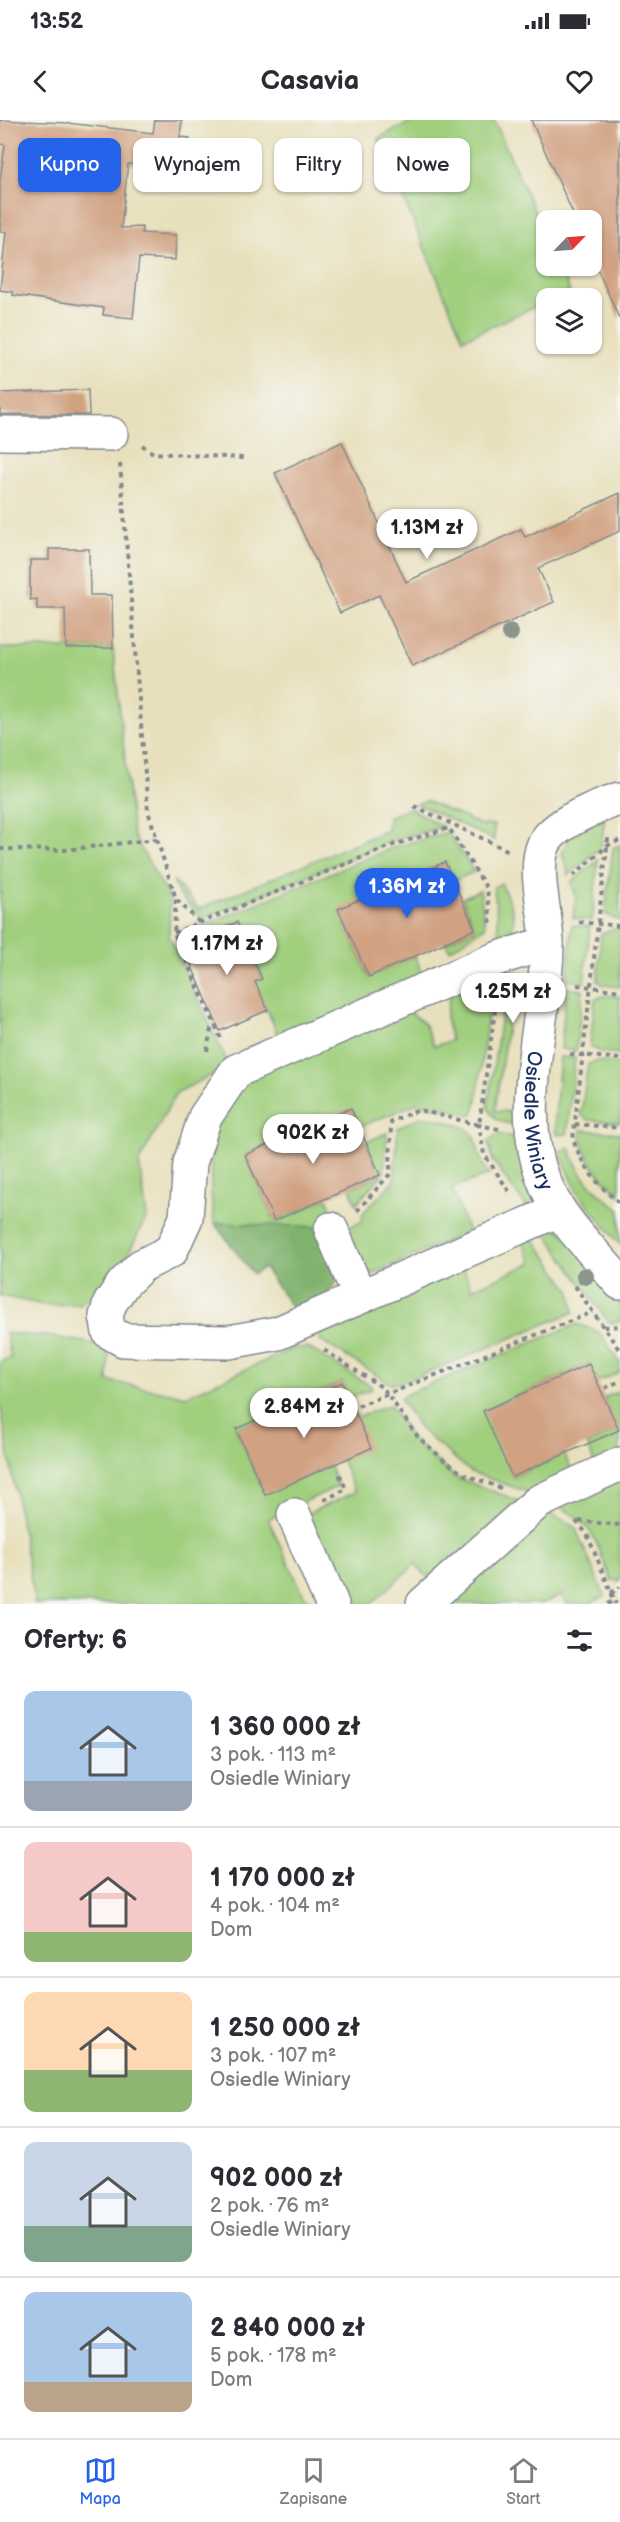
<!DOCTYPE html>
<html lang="pl">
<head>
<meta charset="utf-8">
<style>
	body { margin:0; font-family:"Balsamiq Sans",sans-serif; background:#f2f2f3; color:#2b2b33; height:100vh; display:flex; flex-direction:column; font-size:22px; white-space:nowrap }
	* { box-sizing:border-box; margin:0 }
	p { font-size:20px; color:#7c7c81 }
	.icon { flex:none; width:33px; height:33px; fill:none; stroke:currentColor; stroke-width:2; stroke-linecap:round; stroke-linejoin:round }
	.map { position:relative; height:1484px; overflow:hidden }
	.details { display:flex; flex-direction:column; background:#fff; flex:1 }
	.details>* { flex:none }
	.top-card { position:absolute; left:18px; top:18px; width:585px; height:54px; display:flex; gap:12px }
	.needle { width:39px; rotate:65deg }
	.tools { position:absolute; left:536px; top:90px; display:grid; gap:12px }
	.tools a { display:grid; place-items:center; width:66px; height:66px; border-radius:12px; background:#fff; box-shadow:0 2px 4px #0004; font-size:30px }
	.price { position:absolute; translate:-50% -51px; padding:0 14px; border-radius:21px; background:#fff; color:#222; font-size:20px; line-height:39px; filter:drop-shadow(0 2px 3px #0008) }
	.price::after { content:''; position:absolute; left:50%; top:36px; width:18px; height:14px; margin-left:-9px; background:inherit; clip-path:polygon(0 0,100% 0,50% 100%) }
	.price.selected { background:#2563eb; color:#fff }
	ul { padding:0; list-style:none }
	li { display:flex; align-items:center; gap:18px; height:150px; padding:0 24px }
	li+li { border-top:2px solid #e1e1e2 }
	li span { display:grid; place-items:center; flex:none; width:168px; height:120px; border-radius:12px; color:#555 }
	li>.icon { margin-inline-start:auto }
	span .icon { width:72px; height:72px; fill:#fffc; stroke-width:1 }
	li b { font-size:26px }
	h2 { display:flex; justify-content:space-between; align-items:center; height:72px; padding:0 24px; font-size:26px }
	.chip { padding:0 21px; border-radius:12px; background:#fff; box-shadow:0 2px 4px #0004; font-size:21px; line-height:54px }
	.chip.selected { background:#2563eb; color:#fff }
	.status { display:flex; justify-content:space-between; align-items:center; height:42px; padding:0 30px; background:#fff; direction:ltr }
	.status svg { height:16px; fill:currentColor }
	header { display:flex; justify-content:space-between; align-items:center; height:78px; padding:0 24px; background:#fff; font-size:27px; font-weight:800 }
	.tab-bar { display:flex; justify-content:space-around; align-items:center; height:84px; border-top:2px solid #e1e1e2; background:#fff; font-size:16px; color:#7c7c81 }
	.tab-bar a { display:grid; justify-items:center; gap:3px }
	.tab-bar .selected { color:#2563eb }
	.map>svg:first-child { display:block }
	.green { fill:#a0cf7e; stroke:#5e7f6e; stroke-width:1.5 }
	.forest { fill:#80b26d; stroke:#4e7066; stroke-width:1.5 }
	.building { fill:#d1a282 }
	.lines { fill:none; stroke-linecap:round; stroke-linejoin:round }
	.minor-casing { stroke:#82888d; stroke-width:36 }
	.path { stroke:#82888d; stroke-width:4; stroke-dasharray:4.5 4.5; stroke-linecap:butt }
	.minor { stroke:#fff; stroke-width:33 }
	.tree { fill:#89958d }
	.labels { text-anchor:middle; stroke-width:6; stroke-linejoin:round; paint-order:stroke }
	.street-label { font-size:20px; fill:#1b2f5e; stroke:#f6f6f2 }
</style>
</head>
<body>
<div class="status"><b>13:52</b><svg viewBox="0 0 49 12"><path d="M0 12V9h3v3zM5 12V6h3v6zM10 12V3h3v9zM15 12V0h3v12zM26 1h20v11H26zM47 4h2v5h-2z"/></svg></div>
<header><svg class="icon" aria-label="back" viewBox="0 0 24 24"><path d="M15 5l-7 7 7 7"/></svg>Casavia<svg class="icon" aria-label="heart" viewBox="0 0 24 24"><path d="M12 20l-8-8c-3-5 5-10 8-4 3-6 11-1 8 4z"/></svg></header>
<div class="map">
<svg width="620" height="1484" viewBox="0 0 620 1484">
	<rect width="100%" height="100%" fill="#f6f6f2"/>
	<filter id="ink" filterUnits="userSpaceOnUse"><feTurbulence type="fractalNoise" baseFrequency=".0167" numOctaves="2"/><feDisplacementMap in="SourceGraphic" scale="12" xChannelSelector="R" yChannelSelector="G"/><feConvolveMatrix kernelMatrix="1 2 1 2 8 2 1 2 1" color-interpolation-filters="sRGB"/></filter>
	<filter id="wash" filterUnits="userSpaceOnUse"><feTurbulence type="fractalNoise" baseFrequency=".008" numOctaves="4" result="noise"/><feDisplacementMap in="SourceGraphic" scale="24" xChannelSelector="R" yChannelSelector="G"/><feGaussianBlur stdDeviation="1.35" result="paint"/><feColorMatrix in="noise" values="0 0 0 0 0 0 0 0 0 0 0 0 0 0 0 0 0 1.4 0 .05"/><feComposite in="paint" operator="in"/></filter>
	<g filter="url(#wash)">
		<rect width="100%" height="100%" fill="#e8e0bc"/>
		<g class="green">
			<path d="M 415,0 L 494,0 L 546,117 L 546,146 L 559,146 L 570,171 L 554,178 L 546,178 L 546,182 L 463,219 L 378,18 Z"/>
			<path d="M 0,528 L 113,528 L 133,715 L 170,779 L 169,816 L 229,946 L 176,973 L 139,1042 L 147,1096 L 122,1146 L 97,1174 L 78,1184 L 44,1185 L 0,1176 Z"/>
			<path d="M 426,681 L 481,705 L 494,705 L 494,720 L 417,684 Z"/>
			<path d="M 410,688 L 443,707 L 394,720 L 202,799 L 178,773 L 173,760 L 199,789 L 387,710 L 388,697 Z"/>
			<path d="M 605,695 L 601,727 L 569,755 L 562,733 L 571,713 Z"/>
			<path d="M 448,712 L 474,752 L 454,761 L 445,742 L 339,790 L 369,857 L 415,836 L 424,858 L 281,922 L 255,862 L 262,858 L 237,802 L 183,826 L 180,815 L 394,727 Z"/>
			<path d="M 620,725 L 620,801 L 605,794 L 613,728 Z"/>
			<path d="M 598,740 L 592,801 L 573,798 L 576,776 L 571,763 Z"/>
			<path d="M 501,763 C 511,785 524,807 500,824 L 494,767 Z"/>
			<path d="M 480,770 L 485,807 L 450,830 L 445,823 L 475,809 L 462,778 Z"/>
			<path d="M 572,805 L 590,807 L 584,863 L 567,860 Z"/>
			<path d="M 613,809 L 620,809 L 620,867 L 604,865 L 598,861 L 601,814 Z"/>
			<path d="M 494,848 L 476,986 L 472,995 L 418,983 L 359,1007 L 351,989 L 245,1035 L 274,1101 L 327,1078 L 335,1098 L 316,1107 L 214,1103 L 211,1072 L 211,1002 L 236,962 L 408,891 L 424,903 L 434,926 L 451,921 L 446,897 L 450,875 Z"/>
			<path d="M 508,848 C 529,854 529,869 532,888 L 510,886 L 495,991 L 518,992 L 519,1006 C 505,1003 491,1001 488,985 Z"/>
			<path d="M 566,868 L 583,870 L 576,931 L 561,929 Z"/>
			<path d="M 606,875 L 620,877 L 620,934 L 601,932 L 590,926 L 595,879 Z"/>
			<path d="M 560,937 L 575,938 L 567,1014 L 556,1015 L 555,998 Z"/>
			<path d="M 597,941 L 620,944 L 620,1003 L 588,1000 L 581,995 L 588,944 Z"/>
			<path d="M 423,996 C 437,1000 470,1003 475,1018 C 479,1032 480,1043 489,1055 L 452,1068 L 468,1112 L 373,1154 L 367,1153 L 342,1110 L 363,1101 L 362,1094 L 394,1061 L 398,1008 Z"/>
			<path d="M 581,1010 L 620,1013 L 620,1075 C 600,1057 581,1038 581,1010 Z"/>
			<path d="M 387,1013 L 384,1053 L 356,1084 L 350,1068 L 380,1055 L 366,1022 Z"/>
			<path d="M 498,1014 L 521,1019 L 538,1080 L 530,1092 L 493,1041 L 488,1021 Z"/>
			<path d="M 570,1028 C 576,1055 599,1074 620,1090 L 620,1125 L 578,1073 L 559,1031 Z"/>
			<path d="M 542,1108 L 560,1110 L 620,1181 L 620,1202 L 609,1203 Z"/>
			<path d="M 530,1113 L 571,1172 L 574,1192 L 404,1262 L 391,1264 L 321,1221 L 316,1212 L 461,1143 L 472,1169 L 532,1143 L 521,1117 Z"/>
			<path d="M 577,1204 L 599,1212 L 620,1242 L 619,1253 L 597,1262 L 589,1244 L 484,1291 L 513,1357 L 564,1334 L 574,1354 L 533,1374 L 471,1352 L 421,1310 L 400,1279 L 407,1274 Z"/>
			<path d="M 6,1213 L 46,1216 L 109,1226 L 108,1261 L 186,1276 L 292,1229 L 307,1227 L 371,1266 L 372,1269 L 349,1278 L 342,1262 L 236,1309 L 265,1374 L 330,1346 L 338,1366 L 268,1399 L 303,1474 L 314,1484 L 35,1484 L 0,1285 L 0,1241 L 11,1238 Z"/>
			<path d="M 620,1271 L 620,1334 L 595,1345 L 587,1324 L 618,1310 L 604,1278 Z"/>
			<path d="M 390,1285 L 412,1320 L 455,1357 L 519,1381 L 433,1463 L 415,1444 L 371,1484 L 342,1484 L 302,1396 L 355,1372 L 342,1341 L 357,1297 Z"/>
			<path d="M 620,1354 L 620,1460 L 618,1461 L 611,1460 C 594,1418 595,1404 552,1382 Z"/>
			<path d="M 542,1389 L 575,1407 L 605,1477 L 588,1484 L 566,1484 L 562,1475 L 541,1484 L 436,1484 Z"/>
		</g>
		<path class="forest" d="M 214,1103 L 316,1107 L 337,1160 C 329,1178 316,1183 299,1191 L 292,1188 L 264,1148 L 253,1154 Z"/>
		<g id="blocks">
			<g class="building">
				<path d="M 0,0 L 67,3 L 153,13 L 155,0 L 182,0 L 180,17 L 190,18 L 185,49 L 128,44 L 121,108 L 142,107 L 142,113 L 176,115 L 175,140 L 139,138 L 133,198 L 103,195 L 104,188 L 13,175 L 13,172 L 0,170 L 6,112 L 0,111 L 0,60 L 5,25 L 0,24 Z"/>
				<path d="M 531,0 L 620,0 L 620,200 L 591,135 L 591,100 L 576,100 Z"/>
				<path d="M 88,270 L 89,295 L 0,294 L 0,273 Z"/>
				<path d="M 342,322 L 406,462 L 521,409 L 525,417 L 620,373 L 620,411 L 538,448 L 554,482 L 412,546 L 379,475 L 340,493 L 275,353 Z"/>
				<path d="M 49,429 L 89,429 L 90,475 L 112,475 L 113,528 L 66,528 L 65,489 L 37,489 L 37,479 L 30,480 L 30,440 L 49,440 Z"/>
				<path d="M 445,742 L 475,809 L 369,857 L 338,789 Z"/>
				<path d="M 237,802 L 262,859 L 255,862 L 268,890 L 220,911 L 183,826 Z"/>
				<path d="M 351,988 L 380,1055 L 274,1101 L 245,1035 Z"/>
				<path d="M 589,1244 L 619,1310 L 512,1357 L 483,1291 Z"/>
				<path d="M 342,1262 L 371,1328 L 265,1375 L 236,1309 Z"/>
			</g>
		</g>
	</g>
	<g filter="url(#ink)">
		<use href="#blocks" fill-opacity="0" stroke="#82888d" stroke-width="1.5"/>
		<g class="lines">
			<defs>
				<g id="minor">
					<path d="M 0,313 L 111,314"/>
					<path id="s1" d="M 620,679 C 599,685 553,704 544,724 C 532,750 547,795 547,824 C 547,905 511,992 548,1070 C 562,1102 597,1135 620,1163"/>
					<path d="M 547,823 L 496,839 L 236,951 L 205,997 L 190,1043 L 186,1098 L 171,1131 L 141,1146 L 123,1164 L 110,1183 L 106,1196 L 109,1212 L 123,1220 L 229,1222 L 278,1213 L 559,1090"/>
					<path d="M 331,1109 L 360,1177"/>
					<path d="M 294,1395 L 332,1484"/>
					<path d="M 423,1484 L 538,1382 L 620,1344"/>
				</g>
			</defs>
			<use href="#minor" class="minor-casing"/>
			<g class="path">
				<path d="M 142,325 L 153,333 L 243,338"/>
				<path d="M 120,344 L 148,691 L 176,779 L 174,813 L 222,921"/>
				<path d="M 414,686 L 509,731"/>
				<path d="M 608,718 L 573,1019 C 582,1046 597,1065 620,1083"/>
				<path d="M 0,729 L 65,730 L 157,719"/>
				<path d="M 573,756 L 607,726 L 620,720"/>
				<path d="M 177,780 L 200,803"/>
				<path d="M 579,802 L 620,806"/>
				<path d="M 174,813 L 393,725 L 449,708 L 487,769 L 491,807"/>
				<path d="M 577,865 L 620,871"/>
				<path d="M 207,931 L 211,909 L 215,905"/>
				<path d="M 570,934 L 620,939"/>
				<path d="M 575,1004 L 620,1008"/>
				<path d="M 499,1009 L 479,1005 L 484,1034 L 511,1074"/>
				<path d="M 357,1091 L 390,1054 L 391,1001 L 419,990 L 479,1005 L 497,876"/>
				<path d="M 575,1166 L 620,1231"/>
				<path d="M 604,1207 L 620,1206"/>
				<path d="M 324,1230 L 383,1268 L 418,1317 L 444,1340 L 463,1354 L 501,1368"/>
				<path d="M 605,1268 L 620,1261"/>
				<path d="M 358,1286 L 593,1192"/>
				<path d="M 324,1380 L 346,1369 L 338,1351"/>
				<path d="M 576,1401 L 587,1414 L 616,1484"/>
				<path d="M 579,1401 L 620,1405"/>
				<path d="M 611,1473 L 620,1467"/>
				<path d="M 608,1484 L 614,1481"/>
			</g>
			<use href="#minor" class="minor"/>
		</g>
		<g class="tree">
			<circle cx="510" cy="513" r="9"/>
			<circle cx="585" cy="1156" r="9"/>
		</g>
	</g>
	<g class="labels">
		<g class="street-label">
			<text dy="7" stroke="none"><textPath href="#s1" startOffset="369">Osiedle Winiary</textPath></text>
		</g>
	</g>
</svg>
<div class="tools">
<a><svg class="needle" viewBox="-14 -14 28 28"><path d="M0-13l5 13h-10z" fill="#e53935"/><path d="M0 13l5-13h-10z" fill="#7c7c81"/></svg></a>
<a><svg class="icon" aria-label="layers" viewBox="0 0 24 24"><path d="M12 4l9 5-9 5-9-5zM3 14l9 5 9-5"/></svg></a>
</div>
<b class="price" style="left:427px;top:440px">1.13M zł</b>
<b class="price selected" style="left:407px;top:799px">1.36M zł</b>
<b class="price" style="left:227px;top:856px">1.17M zł</b>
<b class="price" style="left:513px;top:904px">1.25M zł</b>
<b class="price" style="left:313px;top:1045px">902K zł</b>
<b class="price" style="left:304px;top:1319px">2.84M zł</b>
<div class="top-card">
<a class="chip selected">Kupno</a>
<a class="chip">Wynajem</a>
<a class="chip">Filtry</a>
<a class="chip">Nowe</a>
</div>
</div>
<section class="details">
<h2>Oferty: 6<svg class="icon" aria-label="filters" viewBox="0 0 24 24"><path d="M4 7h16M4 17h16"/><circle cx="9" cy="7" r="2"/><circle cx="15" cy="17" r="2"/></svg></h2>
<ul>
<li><span style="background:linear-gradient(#a9c7e8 75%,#9aa5b1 0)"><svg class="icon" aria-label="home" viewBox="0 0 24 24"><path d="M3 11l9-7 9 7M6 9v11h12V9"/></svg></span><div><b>1 360 000 zł</b><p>3 pok. · 113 m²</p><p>Osiedle Winiary</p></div></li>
<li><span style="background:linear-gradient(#f6c9c9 75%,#8fb573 0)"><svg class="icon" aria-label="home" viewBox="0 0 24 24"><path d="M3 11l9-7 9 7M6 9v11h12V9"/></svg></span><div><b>1 170 000 zł</b><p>4 pok. · 104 m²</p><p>Dom</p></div></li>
<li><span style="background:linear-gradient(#ffd9b3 65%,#8fb573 0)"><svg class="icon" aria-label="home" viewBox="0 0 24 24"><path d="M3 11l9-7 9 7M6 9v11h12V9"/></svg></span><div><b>1 250 000 zł</b><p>3 pok. · 107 m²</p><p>Osiedle Winiary</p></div></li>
<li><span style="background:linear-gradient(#c9d6e8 70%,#7fa58c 0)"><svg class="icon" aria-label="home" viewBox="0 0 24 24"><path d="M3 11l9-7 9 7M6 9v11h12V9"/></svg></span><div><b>902 000 zł</b><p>2 pok. · 76 m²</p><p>Osiedle Winiary</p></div></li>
<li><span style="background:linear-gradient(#a9c7e8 75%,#b9a48a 0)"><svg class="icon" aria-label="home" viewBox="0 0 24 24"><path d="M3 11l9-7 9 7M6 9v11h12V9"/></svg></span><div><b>2 840 000 zł</b><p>5 pok. · 178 m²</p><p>Dom</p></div></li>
</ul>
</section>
<nav class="tab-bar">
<a class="selected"><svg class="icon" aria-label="map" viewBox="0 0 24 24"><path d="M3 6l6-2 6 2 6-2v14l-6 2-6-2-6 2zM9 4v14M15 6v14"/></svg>Mapa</a>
<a><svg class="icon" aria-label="saved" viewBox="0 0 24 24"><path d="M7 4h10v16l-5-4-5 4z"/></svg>Zapisane</a>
<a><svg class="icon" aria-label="home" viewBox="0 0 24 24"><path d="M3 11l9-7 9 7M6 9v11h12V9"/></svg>Start</a>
</nav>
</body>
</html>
